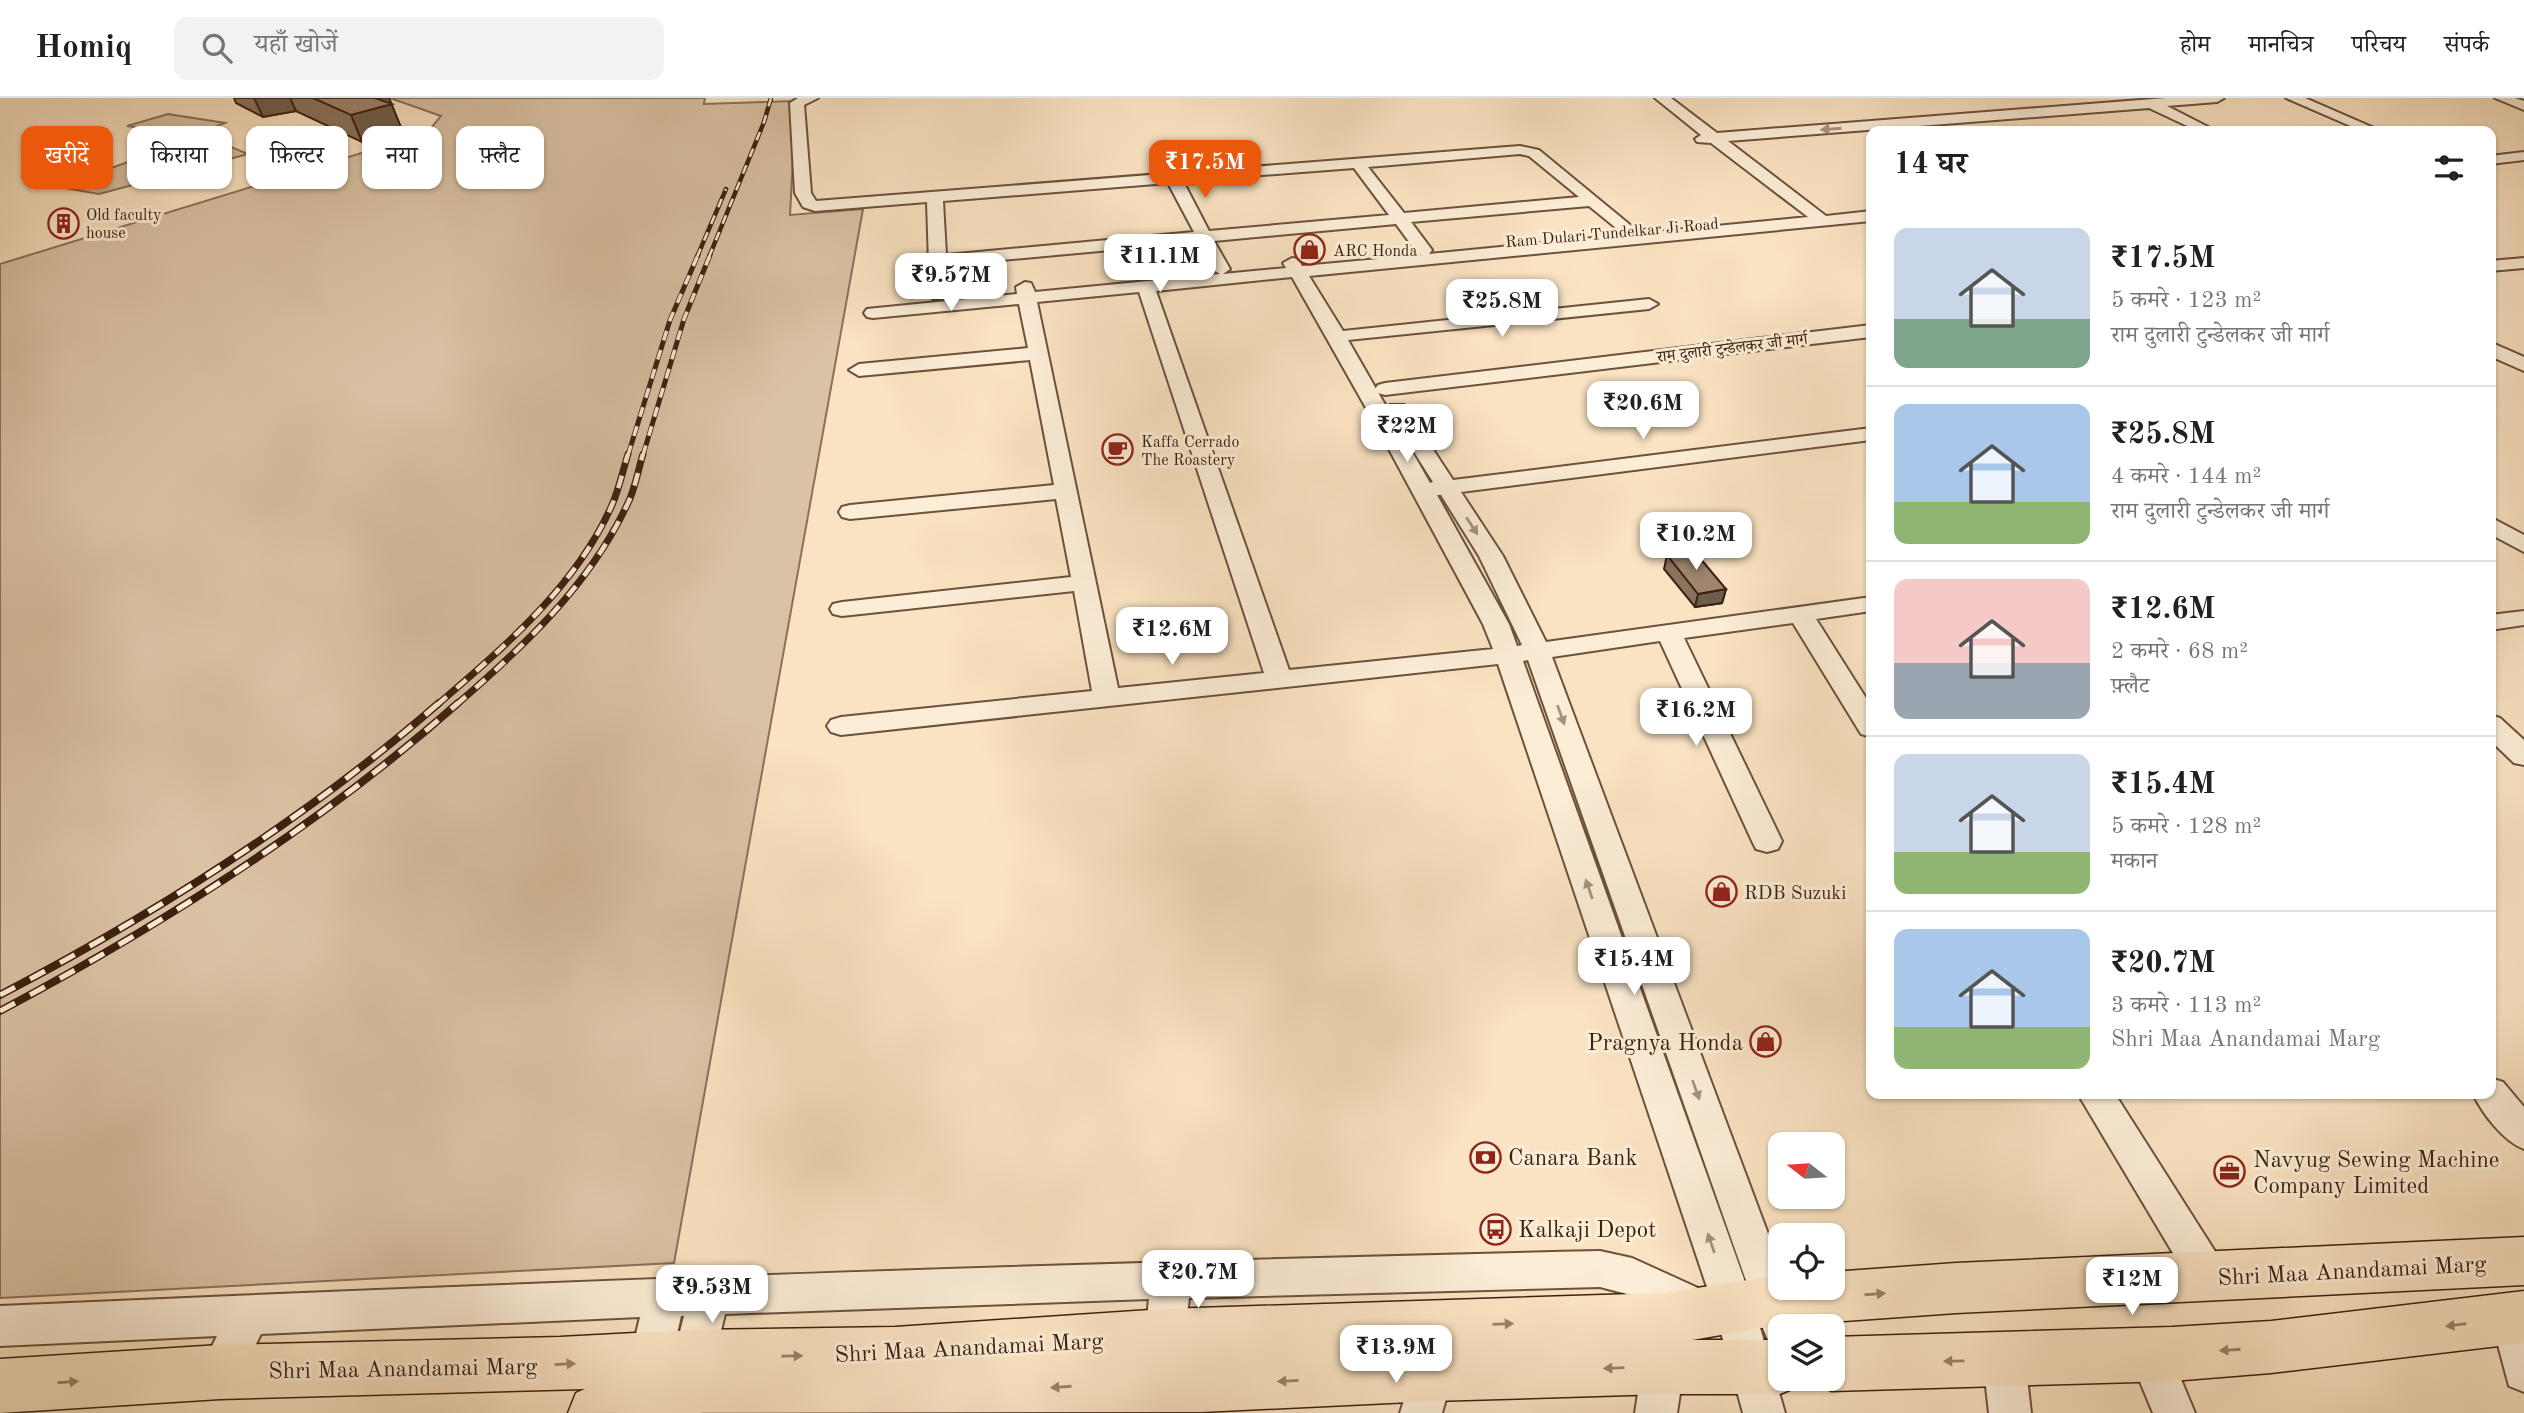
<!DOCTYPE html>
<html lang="hi">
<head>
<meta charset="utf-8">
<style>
	body { margin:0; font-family:"Old Standard TT","Noto Serif Devanagari",serif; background:#f2f2f2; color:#202124; height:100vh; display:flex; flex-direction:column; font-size:26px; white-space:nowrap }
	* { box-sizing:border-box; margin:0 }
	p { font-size:23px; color:#757577 }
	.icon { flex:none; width:38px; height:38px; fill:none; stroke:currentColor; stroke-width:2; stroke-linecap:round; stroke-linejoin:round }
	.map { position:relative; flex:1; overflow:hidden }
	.details { position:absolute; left:1866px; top:28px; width:630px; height:973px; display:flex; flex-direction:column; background:#fff; border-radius:14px; box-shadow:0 2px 5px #0004 }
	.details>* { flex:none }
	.hud { position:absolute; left:21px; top:28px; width:665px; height:63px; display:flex; gap:14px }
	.needle { width:46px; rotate:287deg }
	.tools { position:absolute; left:1768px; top:1034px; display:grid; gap:14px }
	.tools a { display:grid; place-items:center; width:77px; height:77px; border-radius:14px; background:#fff; box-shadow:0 2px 5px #0004; font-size:35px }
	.price { position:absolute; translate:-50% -60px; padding:0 16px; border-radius:14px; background:#fff; color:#222; font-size:23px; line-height:46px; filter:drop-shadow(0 2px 4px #0008) }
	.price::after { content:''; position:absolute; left:50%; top:42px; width:21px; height:16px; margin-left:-10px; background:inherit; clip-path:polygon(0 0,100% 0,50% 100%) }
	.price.selected { background:#ea580c; color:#fff }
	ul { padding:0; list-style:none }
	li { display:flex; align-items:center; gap:21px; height:175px; padding:0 28px }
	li+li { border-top:2px solid #e0e0e0 }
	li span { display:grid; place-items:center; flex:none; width:196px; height:140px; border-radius:14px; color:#555 }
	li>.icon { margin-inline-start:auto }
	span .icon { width:84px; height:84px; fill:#fffc; stroke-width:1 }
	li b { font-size:30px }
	h2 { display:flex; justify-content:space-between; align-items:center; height:84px; padding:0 28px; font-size:30px }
	.pill { padding:0 24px; border-radius:14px; background:#fff; box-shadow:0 2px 5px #0004; font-size:24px; line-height:63px }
	.pill.selected { background:#ea580c; color:#fff }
	header { display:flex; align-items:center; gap:42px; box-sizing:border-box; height:98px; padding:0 35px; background:#fff; border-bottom:2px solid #e0e0e0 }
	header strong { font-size:33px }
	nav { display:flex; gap:38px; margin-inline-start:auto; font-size:24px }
	.search { width:490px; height:63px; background:#f2f2f2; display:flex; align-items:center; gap:18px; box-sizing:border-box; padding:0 24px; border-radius:14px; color:#757577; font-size:26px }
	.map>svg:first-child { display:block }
	.green { fill:#dac2a4; stroke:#8b715a; stroke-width:2 }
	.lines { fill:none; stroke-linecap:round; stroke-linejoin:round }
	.minor-casing { stroke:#6c513c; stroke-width:4 }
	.major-casing { stroke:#3c2010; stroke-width:3 }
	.minor { fill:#fcedd7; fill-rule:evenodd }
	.major { fill:#fae3c2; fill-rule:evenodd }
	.rail-far3-casing { stroke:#3c2010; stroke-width:4.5 }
	.rail-far2-casing { stroke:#3c2010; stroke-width:5 }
	.rail-far1-casing { stroke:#3c2010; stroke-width:7 }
	.rail-casing { stroke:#3c2010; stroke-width:8 }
	.rail-far3 { stroke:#fcedd7; stroke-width:2.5; stroke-dasharray:9; stroke-linecap:butt }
	.rail-far2 { stroke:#fcedd7; stroke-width:3.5; stroke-dasharray:10; stroke-linecap:butt }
	.rail-far1 { stroke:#fcedd7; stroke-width:4.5; stroke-dasharray:13; stroke-linecap:butt }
	.rail { stroke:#fcedd7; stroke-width:5; stroke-dasharray:17; stroke-linecap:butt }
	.wall { fill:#89725e; stroke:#3c2010; stroke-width:2 }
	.shaded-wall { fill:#6f5d4c; stroke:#3c2010; stroke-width:2 }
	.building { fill:#9f856d; stroke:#3c2010; stroke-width:2 }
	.oneway { fill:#a6917d }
	.oneway2 { fill:#9b8269 }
	.labels { text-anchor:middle; stroke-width:6; stroke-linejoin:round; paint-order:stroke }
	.far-poi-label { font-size:16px; fill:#3c2010; stroke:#fcedd7; text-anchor:start }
	.far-street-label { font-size:16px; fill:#3c2010; stroke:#fcedd7 }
	.poi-label { font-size:19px; fill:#3c2010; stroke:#fcedd7; text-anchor:start }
	.near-poi-label { font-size:23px; fill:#3c2010; stroke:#fcedd7; text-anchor:start }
	.near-street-label { font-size:23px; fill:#3c2010; stroke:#fcedd7 }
</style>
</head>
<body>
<header>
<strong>Homiq</strong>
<div class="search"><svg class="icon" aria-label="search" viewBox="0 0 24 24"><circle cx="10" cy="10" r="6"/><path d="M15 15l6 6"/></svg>यहाँ खोजें</div>
<nav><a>होम</a><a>मानचित्र</a><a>परिचय</a><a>संपर्क</a></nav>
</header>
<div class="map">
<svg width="2524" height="1315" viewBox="0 0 2524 1315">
	<rect width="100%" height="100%" fill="#fae3c2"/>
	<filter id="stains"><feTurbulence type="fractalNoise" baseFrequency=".00286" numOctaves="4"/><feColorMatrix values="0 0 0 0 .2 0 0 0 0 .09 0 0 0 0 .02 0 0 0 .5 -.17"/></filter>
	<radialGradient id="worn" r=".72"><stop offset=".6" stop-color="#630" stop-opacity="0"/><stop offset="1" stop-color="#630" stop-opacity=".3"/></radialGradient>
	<g class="green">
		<path d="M 390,0 L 705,0 L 704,6 L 796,3 L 790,117 L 863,111 L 674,1165 L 0,1200 L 0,166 L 427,35 L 441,18 Z"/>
		<path d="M 168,16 L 225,25 L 192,38 L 127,28 Z"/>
		<path d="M 202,37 L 248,56 L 99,96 L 59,89 Z"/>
	</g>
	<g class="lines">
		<defs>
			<g id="minor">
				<path d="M 798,0 L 818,0 L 804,7 L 811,95 L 816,103 L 1520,48 L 1539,52 L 1635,131 L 1633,134 L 1621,134 L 1589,108 L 1411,124 L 1432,152 L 1429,156 L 1808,119 L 1711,45 L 1697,44 L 1695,41 L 1701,37 L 1655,0 L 1671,0 L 1717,35 L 2166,0 L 2224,0 L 2217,4 L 2167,8 L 2216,33 L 2198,33 L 2149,10 L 1728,43 L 1826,118 L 1871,113 L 1871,123 L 1309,178 L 1343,233 L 1649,201 L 1658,206 L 1649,211 L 1348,242 L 1430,385 L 1433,384 L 1387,311 L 1390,307 L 1404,307 L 1453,382 L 1871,330 L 1871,342 L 1461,394 L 1503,458 L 1546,544 L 1871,499 L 1871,513 L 1816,521 L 1871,608 L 1871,639 L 1861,636 L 1793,525 L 1684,540 L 1782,743 L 1778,751 L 1767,754 L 1756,751 L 1752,743 L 1660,543 L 1552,559 L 1780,1168 L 1780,1190 L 1788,1190 L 1802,1228 L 1780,1228 L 1780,1247 L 1768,1242 L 1762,1228 L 1528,562 L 1523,563 L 1754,1209 L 1785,1315 L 1743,1315 L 1717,1220 L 1715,1225 L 1701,1230 L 1627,1196 L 1600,1189 L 1189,1200 L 1185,1237 L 1179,1251 L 1165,1257 L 1151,1251 L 1145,1237 L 1149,1201 L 725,1216 L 701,1315 L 617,1315 L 640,1219 L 261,1236 L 235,1289 L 220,1295 L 205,1289 L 199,1274 L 217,1238 L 0,1248 L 0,1208 C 534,1184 1065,1165 1600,1153 L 1632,1160 L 1709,1195 L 1498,566 L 841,637 L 831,634 L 827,628 L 831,622 L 841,619 L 1092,593 L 1074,493 L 842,518 L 833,516 L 830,511 L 833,506 L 842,504 L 1071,479 L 1056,401 L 850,421 L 842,419 L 839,414 L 842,409 L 850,407 L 1054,387 L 1030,262 L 859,278 L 849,272 L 859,266 L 1028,250 L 1019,206 L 873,220 L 867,219 L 864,215 L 867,211 L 1017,196 L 1016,189 L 1025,184 L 1031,185 L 1035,194 L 1220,176 L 1212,171 L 1199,144 L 946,167 L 948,197 L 945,201 L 933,201 L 930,197 L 927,104 L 815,113 L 803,109 L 795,95 L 790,5 ZM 1520,56 L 1529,58 L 1579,99 L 1404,115 L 1368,69 ZM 1354,70 L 1389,117 L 1209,133 L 1183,83 ZM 1168,85 L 1194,134 L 946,157 L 943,103 ZM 1396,126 L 1418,156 L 1422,157 L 1302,168 L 1298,161 L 1292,160 L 1283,165 L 1286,170 L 1223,176 L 1230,171 L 1214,143 ZM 1292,179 L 1383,340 L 1483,526 L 1493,551 L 1289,572 L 1156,193 ZM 1139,194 L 1264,575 L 1118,590 L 1037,204 ZM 1437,397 L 1441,397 L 1479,458 L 1522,547 L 1517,548 L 1509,526 ZM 681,1218 L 684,1218 L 662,1304 Z"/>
				<path d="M 2286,0 L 2305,0 L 2381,33 L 2362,33 Z"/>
				<path d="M 2495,0 L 2515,0 L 2524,3 L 2524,12 Z"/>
				<path d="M 2524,54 L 2524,62 L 2490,66 L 2490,58 Z"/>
				<path d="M 2524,160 L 2524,170 L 2490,173 L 2490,163 Z"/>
				<path d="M 1871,227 L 1871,239 L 1385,297 L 1378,295 L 1375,291 L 1378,287 L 1385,285 Z"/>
				<path d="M 2490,244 L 2524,259 L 2524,273 L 2490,258 Z"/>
				<path d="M 2490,419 L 2524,437 L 2524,454 L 2490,436 Z"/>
				<path d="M 2524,513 L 2524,527 L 2490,532 L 2490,517 Z"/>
				<path d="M 2490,617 L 2500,620 L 2524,642 L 2524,667 L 2514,665 L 2490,642 Z"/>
				<path d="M 2490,980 L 2503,984 L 2524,1009 L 2524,1051 C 2503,1043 2483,1016 2473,996 L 2490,996 Z"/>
				<path d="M 2078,996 L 2115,996 L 2223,1166 L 2229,1179 L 2223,1192 L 2209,1198 L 2195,1192 Z"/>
				<path d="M 2511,1201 L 2524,1207 L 2524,1294 L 2509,1288 L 2491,1221 L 2497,1207 Z"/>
				<path d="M 2150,1237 L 2165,1243 L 2195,1315 L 2153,1315 L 2129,1257 L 2135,1243 Z"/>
				<path d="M 2004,1242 L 2019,1248 L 2025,1262 L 2031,1315 L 1989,1315 L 1983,1262 L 1989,1248 Z"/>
				<path d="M 1663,1248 L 1678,1254 L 1684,1269 L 1677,1315 L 1635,1315 L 1642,1269 L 1648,1254 Z"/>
				<path d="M 1432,1255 L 1447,1261 L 1453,1276 L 1442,1315 L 1400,1315 L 1417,1261 Z"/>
			</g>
			<g id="major">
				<path d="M 2524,1139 L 2524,1187 L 1956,1215 L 1773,1228 L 1692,1242 L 1780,1242 L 1780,1281 L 1802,1281 L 1799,1288 L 1780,1296 L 1663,1296 L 1432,1303 L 1201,1314 L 568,1315 L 576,1295 L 585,1291 L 220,1301 L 0,1315 L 0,1261 L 220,1247 L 560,1239 L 692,1232 L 895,1229 L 1165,1211 L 1665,1195 L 1780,1177 L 1780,1190 L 1832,1190 L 1832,1174 L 1956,1165 Z"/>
				<path d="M 2524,1193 L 2524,1245 L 2271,1275 L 2172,1283 L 1832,1293 L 1813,1285 L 1811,1281 L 1832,1281 L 1832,1239 L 2172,1229 L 2271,1223 Z"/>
			</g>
		</defs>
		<use href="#minor" class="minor-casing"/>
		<use href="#major" class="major-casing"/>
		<use href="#minor" class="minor"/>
		<use href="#major" class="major"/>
		<defs>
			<g id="rail-far3">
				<path d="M 697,159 L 726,91"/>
				<path d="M 709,159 L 764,24 L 771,0"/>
			</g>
			<g id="rail-far2">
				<path d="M 628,357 L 670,222 L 698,157"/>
				<path d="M 643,357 L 684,221 L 710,157"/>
			</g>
			<g id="rail-far1">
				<path d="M 437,607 C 503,550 576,489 612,407 C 619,391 623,372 628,356"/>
				<path d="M 456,607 C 523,549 589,488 627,407 C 635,392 638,372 643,356"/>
			</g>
			<g id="rail">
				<path d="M 0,897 C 155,816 307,720 439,605"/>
				<path d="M 0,913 C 162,827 320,727 458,605"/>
			</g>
		</defs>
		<use href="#rail-far3" class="rail-far3-casing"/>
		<use href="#rail-far2" class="rail-far2-casing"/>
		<use href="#rail-far1" class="rail-far1-casing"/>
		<use href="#rail" class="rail-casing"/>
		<use href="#rail-far3" class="rail-far3"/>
		<use href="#rail-far2" class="rail-far2"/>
		<use href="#rail-far1" class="rail-far1"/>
		<use href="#rail" class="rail"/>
	</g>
	<g class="wall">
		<path d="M 234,0 L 389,0 L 402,32 L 362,44 L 296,13 L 263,19 L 236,5 Z"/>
		<path d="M 1667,457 L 1726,491 L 1722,505 L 1695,509 L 1664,471 Z"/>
	</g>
	<g class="shaded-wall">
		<path d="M 254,0 L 290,0 L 296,13 L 263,19 Z"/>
		<path d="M 368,0 L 389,0 L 402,32 L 362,44 L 351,17 Z"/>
		<path d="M 1726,491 L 1722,505 L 1695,509 L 1698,496 Z"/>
	</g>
	<g class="building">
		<path d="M 313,0 L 375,0 L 392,6 L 351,17 Z"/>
		<path d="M 1694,453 L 1726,491 L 1698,496 L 1667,457 Z"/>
	</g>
	<defs><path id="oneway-solid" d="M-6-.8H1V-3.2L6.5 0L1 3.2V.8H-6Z" transform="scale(1.75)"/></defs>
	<g class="oneway">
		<use href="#oneway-solid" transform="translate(1831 31) rotate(176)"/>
		<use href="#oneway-solid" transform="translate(1472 428) rotate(57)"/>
		<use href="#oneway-solid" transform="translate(1561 617) rotate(70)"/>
		<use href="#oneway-solid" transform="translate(1589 791) rotate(-109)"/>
		<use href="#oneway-solid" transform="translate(1696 992) rotate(70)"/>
		<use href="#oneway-solid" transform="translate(1711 1145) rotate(-109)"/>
	</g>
	<g class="oneway2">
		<use href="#oneway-solid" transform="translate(1875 1196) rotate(-4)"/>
		<use href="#oneway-solid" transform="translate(1503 1226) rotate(-2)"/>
		<use href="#oneway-solid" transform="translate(2456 1227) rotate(173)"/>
		<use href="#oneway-solid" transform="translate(2230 1252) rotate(176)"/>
		<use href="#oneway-solid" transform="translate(792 1258) rotate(-1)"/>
		<use href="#oneway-solid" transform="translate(1954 1263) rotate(179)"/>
		<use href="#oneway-solid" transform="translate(565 1266) rotate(-3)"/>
		<use href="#oneway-solid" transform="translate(1614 1270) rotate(178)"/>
		<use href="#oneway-solid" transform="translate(1288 1283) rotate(177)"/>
		<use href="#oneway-solid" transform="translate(68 1284) rotate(-4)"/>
		<use href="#oneway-solid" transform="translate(1061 1289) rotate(176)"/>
	</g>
	<defs>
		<symbol id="building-ring" viewBox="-11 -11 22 22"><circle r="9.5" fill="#fcedd7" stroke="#8f2418" stroke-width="1.5"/><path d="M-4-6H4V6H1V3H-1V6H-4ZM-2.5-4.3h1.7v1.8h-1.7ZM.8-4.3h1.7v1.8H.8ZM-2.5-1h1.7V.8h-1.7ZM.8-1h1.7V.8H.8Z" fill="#8f2418"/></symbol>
		<symbol id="shop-ring" viewBox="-11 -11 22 22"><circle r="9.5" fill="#fcedd7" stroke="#8f2418" stroke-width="1.5"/><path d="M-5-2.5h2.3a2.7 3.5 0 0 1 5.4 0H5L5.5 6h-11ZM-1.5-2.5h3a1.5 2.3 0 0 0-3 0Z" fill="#8f2418"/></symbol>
		<symbol id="cafe-ring" viewBox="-11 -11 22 22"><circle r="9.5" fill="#fcedd7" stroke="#8f2418" stroke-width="1.5"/><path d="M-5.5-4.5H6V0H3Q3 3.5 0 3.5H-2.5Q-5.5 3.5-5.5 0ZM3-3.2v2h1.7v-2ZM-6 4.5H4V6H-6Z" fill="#8f2418"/></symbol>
		<symbol id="bank-ring" viewBox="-11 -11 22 22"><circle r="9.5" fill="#fcedd7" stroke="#8f2418" stroke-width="1.5"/><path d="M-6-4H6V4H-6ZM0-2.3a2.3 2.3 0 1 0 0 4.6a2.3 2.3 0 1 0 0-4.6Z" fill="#8f2418"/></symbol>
		<symbol id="office-ring" viewBox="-11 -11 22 22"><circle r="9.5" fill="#fcedd7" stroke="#8f2418" stroke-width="1.5"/><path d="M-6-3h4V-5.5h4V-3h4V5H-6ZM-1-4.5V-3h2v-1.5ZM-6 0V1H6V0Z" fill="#8f2418"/></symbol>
		<symbol id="bus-ring" viewBox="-11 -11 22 22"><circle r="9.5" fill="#fcedd7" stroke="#8f2418" stroke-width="1.5"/><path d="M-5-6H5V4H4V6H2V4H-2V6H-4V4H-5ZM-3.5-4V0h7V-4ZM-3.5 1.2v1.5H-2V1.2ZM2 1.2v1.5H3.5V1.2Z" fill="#8f2418"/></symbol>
	</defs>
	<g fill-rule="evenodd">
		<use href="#building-ring" x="46" y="108" width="35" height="35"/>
		<use href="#shop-ring" x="1292" y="134" width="35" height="35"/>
		<use href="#cafe-ring" x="1100" y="334" width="35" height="35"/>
		<use href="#shop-ring" x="1704" y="776" width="35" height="35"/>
		<use href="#shop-ring" x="1748" y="926" width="35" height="35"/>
		<use href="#bank-ring" x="1468" y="1042" width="35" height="35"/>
		<use href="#office-ring" x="2212" y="1056" width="35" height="35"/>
		<use href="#bus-ring" x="1478" y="1114" width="35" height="35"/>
	</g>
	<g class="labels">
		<g class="far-poi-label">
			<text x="86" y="122">Old faculty<tspan x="86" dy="18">house</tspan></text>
			<text x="1333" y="158">ARC Honda</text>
			<text x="1141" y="349">Kaffa Cerrado<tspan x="1141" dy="18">The Roastery</tspan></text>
		</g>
		<g class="far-street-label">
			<text transform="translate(1612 134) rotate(-5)" y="6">Ram Dulari Tundelkar Ji Road</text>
			<text transform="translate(1732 249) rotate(-7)" y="6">राम दुलारी टुन्डेलकर जी मार्ग</text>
		</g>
		<g class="poi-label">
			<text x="1744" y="801">RDB Suzuki</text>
		</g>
		<g class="near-poi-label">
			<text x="1743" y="952" text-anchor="end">Pragnya Honda</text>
			<text x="1508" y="1067">Canara Bank</text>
			<text x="2253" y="1069">Navyug Sewing Machine<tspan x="2253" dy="26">Company Limited</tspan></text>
			<text x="1518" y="1139">Kalkaji Depot</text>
		</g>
		<g class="near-street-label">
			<text transform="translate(2352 1172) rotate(-3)" y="8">Shri Maa Anandamai Marg</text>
			<text transform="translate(969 1249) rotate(-3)" y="8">Shri Maa Anandamai Marg</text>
			<text transform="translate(403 1270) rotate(-1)" y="8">Shri Maa Anandamai Marg</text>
		</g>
	</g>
	<rect width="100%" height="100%" filter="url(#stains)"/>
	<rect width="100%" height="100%" fill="url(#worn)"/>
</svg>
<div class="tools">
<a><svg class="needle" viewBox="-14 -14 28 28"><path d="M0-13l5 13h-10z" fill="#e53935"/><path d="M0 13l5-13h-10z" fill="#757577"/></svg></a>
<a><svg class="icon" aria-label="locate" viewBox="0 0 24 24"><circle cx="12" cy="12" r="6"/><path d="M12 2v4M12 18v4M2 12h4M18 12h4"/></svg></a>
<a><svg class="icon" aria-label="layers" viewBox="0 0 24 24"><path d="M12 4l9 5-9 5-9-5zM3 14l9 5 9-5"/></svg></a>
</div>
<b class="price selected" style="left:1205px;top:102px">₹17.5M</b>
<b class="price" style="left:1160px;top:196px">₹11.1M</b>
<b class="price" style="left:951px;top:215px">₹9.57M</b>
<b class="price" style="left:1502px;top:241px">₹25.8M</b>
<b class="price" style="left:1643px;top:343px">₹20.6M</b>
<b class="price" style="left:1407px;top:366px">₹22M</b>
<b class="price" style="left:1696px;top:474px">₹10.2M</b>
<b class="price" style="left:1172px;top:569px">₹12.6M</b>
<b class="price" style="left:1696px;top:650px">₹16.2M</b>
<b class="price" style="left:1634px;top:899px">₹15.4M</b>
<b class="price" style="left:1198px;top:1212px">₹20.7M</b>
<b class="price" style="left:2132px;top:1219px">₹12M</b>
<b class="price" style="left:712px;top:1227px">₹9.53M</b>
<b class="price" style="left:1396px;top:1287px">₹13.9M</b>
<div class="hud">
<a class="pill selected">खरीदें</a>
<a class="pill">किराया</a>
<a class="pill">फ़िल्टर</a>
<a class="pill">नया</a>
<a class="pill">फ़्लैट</a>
</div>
<section class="details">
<h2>14 घर<svg class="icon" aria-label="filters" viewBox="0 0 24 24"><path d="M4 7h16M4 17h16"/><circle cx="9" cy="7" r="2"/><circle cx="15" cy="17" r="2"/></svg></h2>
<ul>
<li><span style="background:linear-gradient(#c9d6e8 65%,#7fa58c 0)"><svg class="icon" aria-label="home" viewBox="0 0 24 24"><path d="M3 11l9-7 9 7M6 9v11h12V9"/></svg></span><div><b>₹17.5M</b><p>5 कमरे · 123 m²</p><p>राम दुलारी टुन्डेलकर जी मार्ग</p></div></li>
<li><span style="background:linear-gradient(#a9c7e8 70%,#8fb573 0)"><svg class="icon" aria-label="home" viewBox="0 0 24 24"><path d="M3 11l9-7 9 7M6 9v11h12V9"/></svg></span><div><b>₹25.8M</b><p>4 कमरे · 144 m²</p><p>राम दुलारी टुन्डेलकर जी मार्ग</p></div></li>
<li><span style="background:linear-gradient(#f6c9c9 60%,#9aa5b1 0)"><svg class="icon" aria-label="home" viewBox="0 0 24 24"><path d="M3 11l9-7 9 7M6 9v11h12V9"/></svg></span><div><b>₹12.6M</b><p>2 कमरे · 68 m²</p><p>फ़्लैट</p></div></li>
<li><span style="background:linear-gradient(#c9d6e8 70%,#8fb573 0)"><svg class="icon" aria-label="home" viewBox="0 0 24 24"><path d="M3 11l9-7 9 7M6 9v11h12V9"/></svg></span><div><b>₹15.4M</b><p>5 कमरे · 128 m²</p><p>मकान</p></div></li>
<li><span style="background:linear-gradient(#a9c7e8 70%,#8fb573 0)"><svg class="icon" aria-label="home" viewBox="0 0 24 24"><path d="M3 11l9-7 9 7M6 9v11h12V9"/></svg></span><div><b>₹20.7M</b><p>3 कमरे · 113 m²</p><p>Shri Maa Anandamai Marg</p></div></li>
</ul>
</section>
</div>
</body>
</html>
